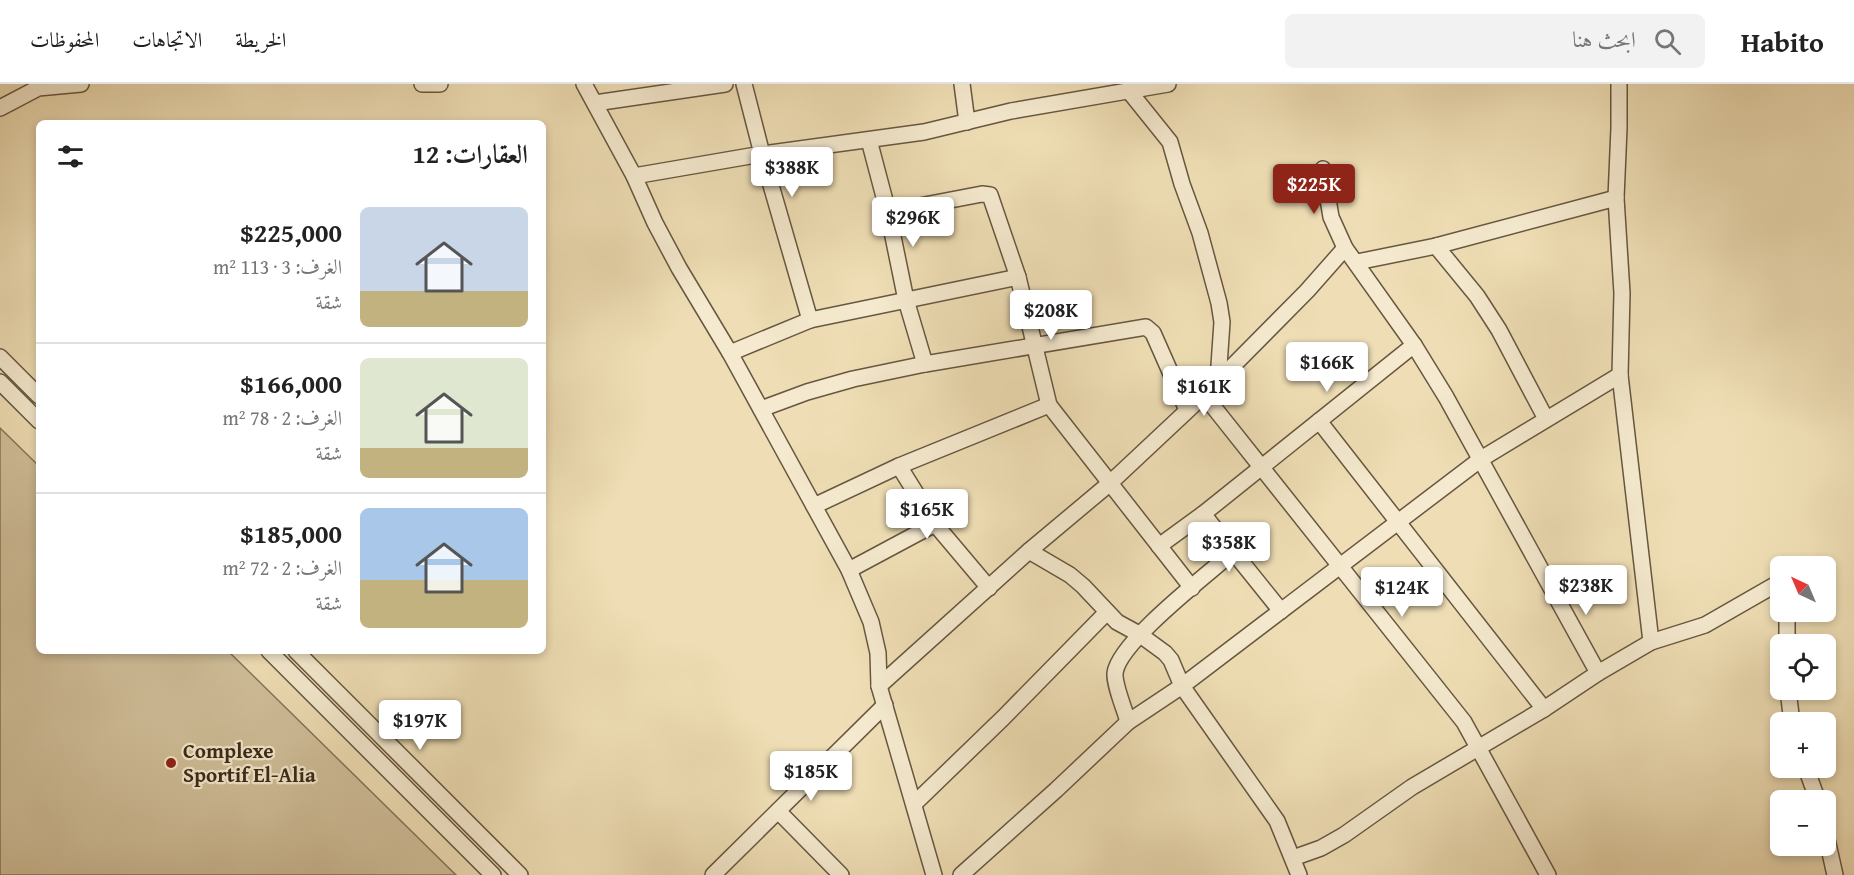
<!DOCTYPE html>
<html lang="ar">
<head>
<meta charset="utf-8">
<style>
	body { margin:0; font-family:"Gentium Book Plus",Amiri,serif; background:#f2f2f2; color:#222; direction:rtl; height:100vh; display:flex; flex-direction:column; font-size:22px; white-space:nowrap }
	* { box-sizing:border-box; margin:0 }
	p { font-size:20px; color:#767676 }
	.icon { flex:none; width:33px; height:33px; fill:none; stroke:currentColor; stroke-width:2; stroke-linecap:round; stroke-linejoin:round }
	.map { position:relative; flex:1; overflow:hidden; direction:ltr }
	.drawer { position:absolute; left:36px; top:36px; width:510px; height:534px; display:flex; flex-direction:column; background:#fff; border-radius:9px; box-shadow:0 3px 9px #0003; direction:rtl }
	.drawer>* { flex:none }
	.needle { width:39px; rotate:316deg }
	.buttons { position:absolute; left:1770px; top:472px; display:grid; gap:12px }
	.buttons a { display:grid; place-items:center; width:66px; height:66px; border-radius:9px; background:#fff; box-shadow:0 3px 9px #0003; font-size:30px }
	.price { position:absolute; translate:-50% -51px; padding:0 14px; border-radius:6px; background:#fff; color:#222; font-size:20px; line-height:39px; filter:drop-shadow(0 2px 3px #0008) }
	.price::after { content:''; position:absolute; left:50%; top:36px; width:18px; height:14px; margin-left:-9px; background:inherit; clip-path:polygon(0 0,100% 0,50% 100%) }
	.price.on { background:#8f2418; color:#fff }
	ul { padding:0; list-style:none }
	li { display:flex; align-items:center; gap:18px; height:150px; padding:0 18px }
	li+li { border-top:2px solid #e0e0e0 }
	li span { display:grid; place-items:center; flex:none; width:168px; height:120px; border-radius:9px; color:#555 }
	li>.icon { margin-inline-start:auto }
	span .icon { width:72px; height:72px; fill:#fffc; stroke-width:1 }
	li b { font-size:26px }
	h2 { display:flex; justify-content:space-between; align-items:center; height:72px; padding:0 18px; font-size:26px }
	header { display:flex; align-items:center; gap:36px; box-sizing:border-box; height:84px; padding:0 30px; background:#fff; border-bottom:2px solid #e0e0e0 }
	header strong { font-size:28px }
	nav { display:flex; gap:33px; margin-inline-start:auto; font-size:21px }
	.search { width:420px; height:54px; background:#f2f2f2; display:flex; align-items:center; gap:15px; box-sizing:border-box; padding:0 21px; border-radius:9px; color:#767676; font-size:22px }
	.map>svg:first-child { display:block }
	.green { fill:#d0bf9a; stroke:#85745a; stroke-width:1.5 }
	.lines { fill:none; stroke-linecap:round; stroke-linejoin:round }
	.minor-casing { stroke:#675740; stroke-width:18 }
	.minor { stroke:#f5eacf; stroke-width:15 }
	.poi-dot { fill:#8f2418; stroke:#f5eacf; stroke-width:2 }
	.labels { text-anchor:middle; stroke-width:4.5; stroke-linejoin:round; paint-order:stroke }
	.poi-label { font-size:21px; font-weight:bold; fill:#3a2a19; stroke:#f5eacf; text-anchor:start }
</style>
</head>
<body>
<header>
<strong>Habito</strong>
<div class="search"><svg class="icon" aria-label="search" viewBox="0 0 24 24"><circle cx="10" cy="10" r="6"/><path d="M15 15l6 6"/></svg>ابحث هنا</div>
<nav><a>الخريطة</a><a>الاتجاهات</a><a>المحفوظات</a></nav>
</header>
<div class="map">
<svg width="1854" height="791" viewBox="0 0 1854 791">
	<rect width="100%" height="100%" fill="#efdeb5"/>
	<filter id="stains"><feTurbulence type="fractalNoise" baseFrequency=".00333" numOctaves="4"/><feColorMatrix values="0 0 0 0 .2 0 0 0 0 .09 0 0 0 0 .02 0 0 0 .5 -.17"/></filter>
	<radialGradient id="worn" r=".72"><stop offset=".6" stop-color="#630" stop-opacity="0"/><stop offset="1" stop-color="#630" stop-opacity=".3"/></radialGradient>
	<path class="green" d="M 0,344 L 39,382 L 39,567 L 228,567 L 456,791 L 0,791 Z"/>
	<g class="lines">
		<defs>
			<g id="minor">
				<path d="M 422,0 L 440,0"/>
				<path d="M 584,0 L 634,92 L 655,139 L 679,184 L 730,269 L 849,486 L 871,538 L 878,569 L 879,602 L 934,791"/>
				<path d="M 744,0 L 762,70 L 810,236"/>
				<path d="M 962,0 L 967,38"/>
				<path d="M 1129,7 L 1170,58 L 1182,100 L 1200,149 L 1219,219 L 1222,238 L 1218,296"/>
				<path d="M 595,19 L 725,0"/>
				<path d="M 0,24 L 38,4 L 81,0"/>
				<path d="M 869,56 L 888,128 L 906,216 L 925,280"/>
				<path d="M 634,92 L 762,70 L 924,48 L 1011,27 L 1168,0"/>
				<path d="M 1616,114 L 1619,44 L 1619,0"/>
				<path d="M 888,128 L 982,110 L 990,111 L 1018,193 L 1049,321 L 1192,504"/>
				<path d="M 1436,162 L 1477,212 L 1499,246 L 1546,335"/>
				<path d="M 1357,178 L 1436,162 L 1616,114 L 1622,209 L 1620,291 L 1651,558"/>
				<path d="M 730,269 L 810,236 L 1018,193"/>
				<path d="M 0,273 L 39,312"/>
				<path d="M 0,298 L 39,337"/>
				<path d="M 1204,311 L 1464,638 L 1548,791"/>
				<path d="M 761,325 L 807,308 L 853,295 L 925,280 L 1146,243 L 1153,249 L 1187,326"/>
				<path d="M 1319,337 L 1544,625"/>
				<path d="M 899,382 L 935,440 L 989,504"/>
				<path d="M 814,422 L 899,382 L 1049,321"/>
				<path d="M 1203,430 L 1281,527"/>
				<path d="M 1159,462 L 1203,430 L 1414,261"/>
				<path d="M 1029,467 L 1070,491 L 1083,502 L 1117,538 L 1139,550 L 1165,569 L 1171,576 L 1182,602 L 1481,375 L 1620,291"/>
				<path d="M 849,486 L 935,440"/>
				<path d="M 1787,561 L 1787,528"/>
				<path d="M 269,567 L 493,791"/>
				<path d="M 296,567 L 520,791"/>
				<path d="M 1598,589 L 1651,558 L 1705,541 L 1773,502 L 1780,501"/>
				<path d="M 879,602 L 1029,467 L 1109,400 L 1204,311 L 1307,207 L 1345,164"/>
				<path d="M 1788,606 L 1792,639"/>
				<path d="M 1128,638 C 1125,626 1114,601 1115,589 C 1119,558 1207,491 1233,468"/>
				<path d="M 1806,684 L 1818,717"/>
				<path d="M 914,720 L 1003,634 L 1107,528"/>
				<path d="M 778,727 L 841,791"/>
				<path d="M 1826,751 L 1835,791"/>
				<path d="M 1293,774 L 1321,764 L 1344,751 L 1412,703 L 1544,625 L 1598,589 L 1446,313 L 1414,261 L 1345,164 L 1331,133 L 1323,85"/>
				<path d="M 713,791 L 885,621"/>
				<path d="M 961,791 L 1056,706 L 1128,638 L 1182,602 L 1277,737 L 1299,791"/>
			</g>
		</defs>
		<use href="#minor" class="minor-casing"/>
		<use href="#minor" class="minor"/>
	</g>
	<circle class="poi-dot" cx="171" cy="679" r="6"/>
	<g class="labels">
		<g class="poi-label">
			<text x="183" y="674">Complexe<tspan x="183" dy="24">Sportif El-Alia</tspan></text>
		</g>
	</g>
	<rect width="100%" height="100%" filter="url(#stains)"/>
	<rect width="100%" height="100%" fill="url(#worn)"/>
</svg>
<div class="buttons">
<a><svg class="needle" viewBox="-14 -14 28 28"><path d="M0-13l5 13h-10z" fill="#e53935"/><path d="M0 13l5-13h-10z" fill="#767676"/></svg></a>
<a><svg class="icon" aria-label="locate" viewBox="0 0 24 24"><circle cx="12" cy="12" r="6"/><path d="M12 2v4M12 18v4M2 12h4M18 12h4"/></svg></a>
<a>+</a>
<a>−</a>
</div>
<b class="price" style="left:792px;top:114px">$388K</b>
<b class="price on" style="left:1314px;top:131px">$225K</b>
<b class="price" style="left:913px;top:164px">$296K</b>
<b class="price" style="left:1051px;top:257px">$208K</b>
<b class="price" style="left:1327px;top:309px">$166K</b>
<b class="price" style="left:1204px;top:333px">$161K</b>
<b class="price" style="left:927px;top:456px">$165K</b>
<b class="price" style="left:1229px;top:489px">$358K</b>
<b class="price" style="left:1586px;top:532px">$238K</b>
<b class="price" style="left:1402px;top:534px">$124K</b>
<b class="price" style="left:420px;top:667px">$197K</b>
<b class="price" style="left:811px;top:718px">$185K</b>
<section class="drawer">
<h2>العقارات: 12<svg class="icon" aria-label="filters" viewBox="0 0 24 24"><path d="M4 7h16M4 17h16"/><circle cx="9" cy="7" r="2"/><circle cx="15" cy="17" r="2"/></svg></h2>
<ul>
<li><span style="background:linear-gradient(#c9d6e8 70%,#c2b280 0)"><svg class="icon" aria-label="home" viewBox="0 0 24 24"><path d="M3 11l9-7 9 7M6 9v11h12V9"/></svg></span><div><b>$225,000</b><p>الغرف: 3 · 113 m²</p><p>شقة</p></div></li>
<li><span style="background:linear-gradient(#dfe7d0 75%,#c2b280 0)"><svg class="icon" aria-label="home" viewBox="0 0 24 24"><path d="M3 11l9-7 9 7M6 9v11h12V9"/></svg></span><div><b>$166,000</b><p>الغرف: 2 · 78 m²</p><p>شقة</p></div></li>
<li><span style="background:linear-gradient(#a9c7e8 60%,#c2b280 0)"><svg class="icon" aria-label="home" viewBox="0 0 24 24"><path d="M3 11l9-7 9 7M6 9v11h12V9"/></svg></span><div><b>$185,000</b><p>الغرف: 2 · 72 m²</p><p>شقة</p></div></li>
</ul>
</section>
</div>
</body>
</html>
